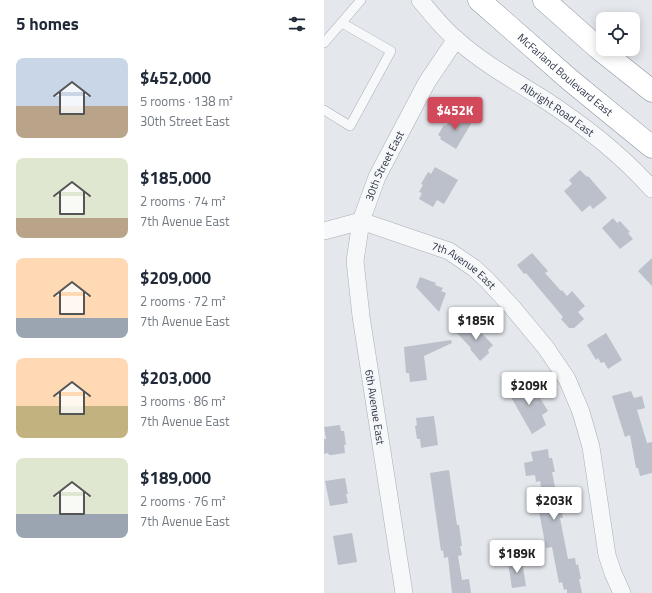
<!DOCTYPE html>
<html lang="en">
<head>
<meta charset="utf-8">
<style>
	body { margin:0; font-family:"Titillium Web",sans-serif; background:#f6f6f7; color:#1f2937; height:100vh; display:flex; flex-direction:column; font-size:15px; white-space:nowrap }
	* { box-sizing:border-box; margin:0 }
	p { font-size:13px; color:#747a83 }
	.icon { flex:none; width:22px; height:22px; fill:none; stroke:currentColor; stroke-width:2; stroke-linecap:round; stroke-linejoin:round }
	.map { position:relative; flex:1; overflow:hidden }
	.drawer { display:flex; flex-direction:column; background:#fff; width:324px }
	.drawer>* { flex:none }
	.controls { position:absolute; left:272px; top:12px; display:grid; gap:8px }
	.controls a { display:grid; place-items:center; width:44px; height:44px; border-radius:8px; background:#fff; box-shadow:0 2px 10px #0003; font-size:20px }
	.price { position:absolute; translate:-50% -34px; padding:0 9px; border-radius:4px; background:#fff; color:#222; font-size:13px; line-height:26px; filter:drop-shadow(0 1px 2px #0008) }
	.price::after { content:''; position:absolute; left:50%; top:24px; width:12px; height:9px; margin-left:-6px; background:inherit; clip-path:polygon(0 0,100% 0,50% 100%) }
	.price.current { background:#d1495b; color:#fff }
	ul { padding:0; list-style:none }
	li { display:flex; align-items:center; gap:12px; height:100px; padding:0 16px }
	li span { display:grid; place-items:center; flex:none; width:112px; height:80px; border-radius:8px; color:#555 }
	li>.icon { margin-inline-start:auto }
	span .icon { width:48px; height:48px; fill:#fffc; stroke-width:1 }
	li b { font-size:17px }
	h2 { display:flex; justify-content:space-between; align-items:center; height:48px; padding:0 16px; font-size:17px }
	main { display:flex; flex:1; min-height:0 }
	.map>svg:first-child { display:block }
	.building { fill:#bbc0ca }
	.lines { fill:none; stroke-linecap:round; stroke-linejoin:round }
	.service-casing { stroke:#a9aeb7; stroke-width:10 }
	.minor-casing { stroke:#a9aeb7; stroke-width:18 }
	.trunk-casing { stroke:#8b94a3; stroke-width:23 }
	.service { stroke:#f7f8fa; stroke-width:9 }
	.minor { stroke:#f7f8fa; stroke-width:17 }
	.trunk { stroke:#fff; stroke-width:22 }
	.labels { text-anchor:middle; stroke-width:3.5; stroke-linejoin:round; paint-order:stroke }
	.street-label { font-size:11px; fill:#2b3445; stroke:#f4f6f9 }
</style>
</head>
<body>
<main>
<section class="drawer">
<h2>5 homes<svg class="icon" aria-label="filters" viewBox="0 0 24 24"><path d="M4 7h16M4 17h16"/><circle cx="9" cy="7" r="2"/><circle cx="15" cy="17" r="2"/></svg></h2>
<ul>
<li><span style="background:linear-gradient(#c9d6e8 60%,#b9a48a 0)"><svg class="icon" aria-label="home" viewBox="0 0 24 24"><path d="M3 11l9-7 9 7M6 9v11h12V9"/></svg></span><div><b>$452,000</b><p>5 rooms · 138 m²</p><p>30th Street East</p></div></li>
<li><span style="background:linear-gradient(#dfe7d0 75%,#b9a48a 0)"><svg class="icon" aria-label="home" viewBox="0 0 24 24"><path d="M3 11l9-7 9 7M6 9v11h12V9"/></svg></span><div><b>$185,000</b><p>2 rooms · 74 m²</p><p>7th Avenue East</p></div></li>
<li><span style="background:linear-gradient(#ffd9b3 75%,#9aa5b1 0)"><svg class="icon" aria-label="home" viewBox="0 0 24 24"><path d="M3 11l9-7 9 7M6 9v11h12V9"/></svg></span><div><b>$209,000</b><p>2 rooms · 72 m²</p><p>7th Avenue East</p></div></li>
<li><span style="background:linear-gradient(#ffd9b3 60%,#c2b280 0)"><svg class="icon" aria-label="home" viewBox="0 0 24 24"><path d="M3 11l9-7 9 7M6 9v11h12V9"/></svg></span><div><b>$203,000</b><p>3 rooms · 86 m²</p><p>7th Avenue East</p></div></li>
<li><span style="background:linear-gradient(#dfe7d0 70%,#9aa5b1 0)"><svg class="icon" aria-label="home" viewBox="0 0 24 24"><path d="M3 11l9-7 9 7M6 9v11h12V9"/></svg></span><div><b>$189,000</b><p>2 rooms · 76 m²</p><p>7th Avenue East</p></div></li>
</ul>
</section>
<div class="map">
<svg width="328" height="593" viewBox="0 0 328 593">
	<rect width="100%" height="100%" fill="#e4e7ec"/>
	<g class="building">
		<path d="M 132,113 L 148,122 L 132,149 L 116,139 L 117,137 L 114,135 L 120,125 L 122,126 L 127,118 L 129,119 Z"/>
		<path d="M 111,167 L 134,180 L 120,204 L 113,200 L 109,207 L 95,199 L 98,193 L 95,192 L 99,185 L 97,184 L 104,172 L 107,174 Z"/>
		<path d="M 256,170 L 263,177 L 264,176 L 283,198 L 269,209 L 266,205 L 258,212 L 240,191 L 248,184 L 245,180 Z"/>
		<path d="M 289,218 L 293,223 L 296,221 L 306,232 L 304,233 L 309,239 L 296,249 L 278,228 Z"/>
		<path d="M 208,253 L 224,271 L 221,273 L 237,291 L 238,290 L 243,296 L 248,291 L 261,306 L 254,312 L 260,319 L 250,328 L 245,328 L 237,319 L 239,317 L 202,273 L 200,274 L 193,265 Z"/>
		<path d="M 328,258 L 328,286 L 314,271 Z"/>
		<path d="M 96,277 L 112,283 L 111,285 L 119,288 L 117,291 L 122,293 L 115,312 L 92,287 Z"/>
		<path d="M 146,321 L 169,345 L 164,350 L 165,353 L 156,361 L 146,349 L 147,348 L 133,333 Z"/>
		<path d="M 282,333 L 298,360 L 284,369 L 280,362 L 277,363 L 274,358 L 272,360 L 263,345 Z"/>
		<path d="M 127,340 L 128,343 L 100,356 L 103,380 L 86,382 L 85,373 L 82,373 L 80,347 Z"/>
		<path d="M 199,380 L 204,388 L 205,386 L 210,395 L 213,393 L 224,411 L 218,415 L 222,425 L 208,434 L 183,390 Z"/>
		<path d="M 307,391 L 310,398 L 318,396 L 321,408 L 313,410 L 323,443 L 328,442 L 328,473 L 316,476 L 314,468 L 312,468 L 306,435 L 301,437 L 288,396 Z"/>
		<path d="M 110,416 L 114,445 L 97,448 L 96,439 L 93,439 L 91,426 L 93,425 L 92,418 Z"/>
		<path d="M 16,425 L 17,431 L 20,431 L 22,445 L 20,445 L 21,453 L 8,455 L 5,455 L 4,453 L 0,454 L 0,439 L 2,439 L 0,427 Z"/>
		<path d="M 224,449 L 225,458 L 228,458 L 231,472 L 228,472 L 234,502 L 236,501 L 239,518 L 236,518 L 244,559 L 251,558 L 252,565 L 254,564 L 257,579 L 255,579 L 258,593 L 243,593 L 243,589 L 240,590 L 238,582 L 235,583 L 228,547 L 222,548 L 214,506 L 220,505 L 216,481 L 212,482 L 211,475 L 202,476 L 200,463 L 209,461 L 207,452 Z"/>
		<path d="M 125,470 L 133,525 L 135,525 L 138,546 L 136,546 L 138,555 L 134,556 L 138,580 L 145,579 L 147,593 L 128,593 L 124,557 L 120,558 L 119,550 L 117,551 L 106,473 Z"/>
		<path d="M 21,478 L 24,494 L 22,494 L 24,503 L 6,506 L 1,481 Z"/>
		<path d="M 28,533 L 33,562 L 14,565 L 9,536 Z"/>
		<path d="M 198,561 L 202,586 L 188,588 L 184,563 Z"/>
	</g>
	<g class="lines">
		<defs>
			<g id="service">
				<path d="M 0,43 L 37,0"/>
				<path d="M 0,110 L 26,126 L 67,51 L 18,23"/>
			</g>
			<g id="minor">
				<path id="s1" d="M 96,0 C 107,13 119,29 133,40 C 159,63 189,80 218,98 C 258,124 296,153 328,189"/>
				<path id="s2" d="M 37,221 L 125,251 L 150,268 L 163,280 L 188,307 L 222,348 L 243,379 L 257,412 L 267,447 L 283,555 L 289,573 L 298,593"/>
				<path d="M 0,231 L 37,221"/>
				<path id="s3" d="M 80,593 L 37,316 L 31,261 L 37,221 L 53,177 L 103,82 L 132,39"/>
			</g>
			<g id="trunk">
				<path id="s4" d="M 155,0 L 246,80 L 328,147"/>
				<path d="M 220,0 L 274,48 L 328,91"/>
			</g>
		</defs>
		<use href="#service" class="service-casing"/>
		<use href="#minor" class="minor-casing"/>
		<use href="#trunk" class="trunk-casing"/>
		<use href="#service" class="service"/>
		<use href="#minor" class="minor"/>
		<use href="#trunk" class="trunk"/>
	</g>
	<g class="labels">
		<g class="street-label">
			<text dy="4" stroke="none"><textPath href="#s4" startOffset="114">McFarland Boulevard East</textPath></text>
			<text dy="4" stroke="none"><textPath href="#s1" startOffset="177">Albright Road East</textPath></text>
			<text dy="4" stroke="none"><textPath href="#s3" startOffset="436">30th Street East</textPath></text>
			<text dy="4" stroke="none"><textPath href="#s2" startOffset="113">7th Avenue East</textPath></text>
			<text transform="translate(51 407) rotate(81)" y="4">6th Avenue East</text>
		</g>
	</g>
</svg>
<div class="controls">
<a><svg class="icon" aria-label="locate" viewBox="0 0 24 24"><circle cx="12" cy="12" r="6"/><path d="M12 2v4M12 18v4M2 12h4M18 12h4"/></svg></a>
</div>
<b class="price current" style="left:131px;top:131px">$452K</b>
<b class="price" style="left:152px;top:341px">$185K</b>
<b class="price" style="left:205px;top:406px">$209K</b>
<b class="price" style="left:230px;top:521px">$203K</b>
<b class="price" style="left:193px;top:574px">$189K</b>
</div>
</main>
</body>
</html>
